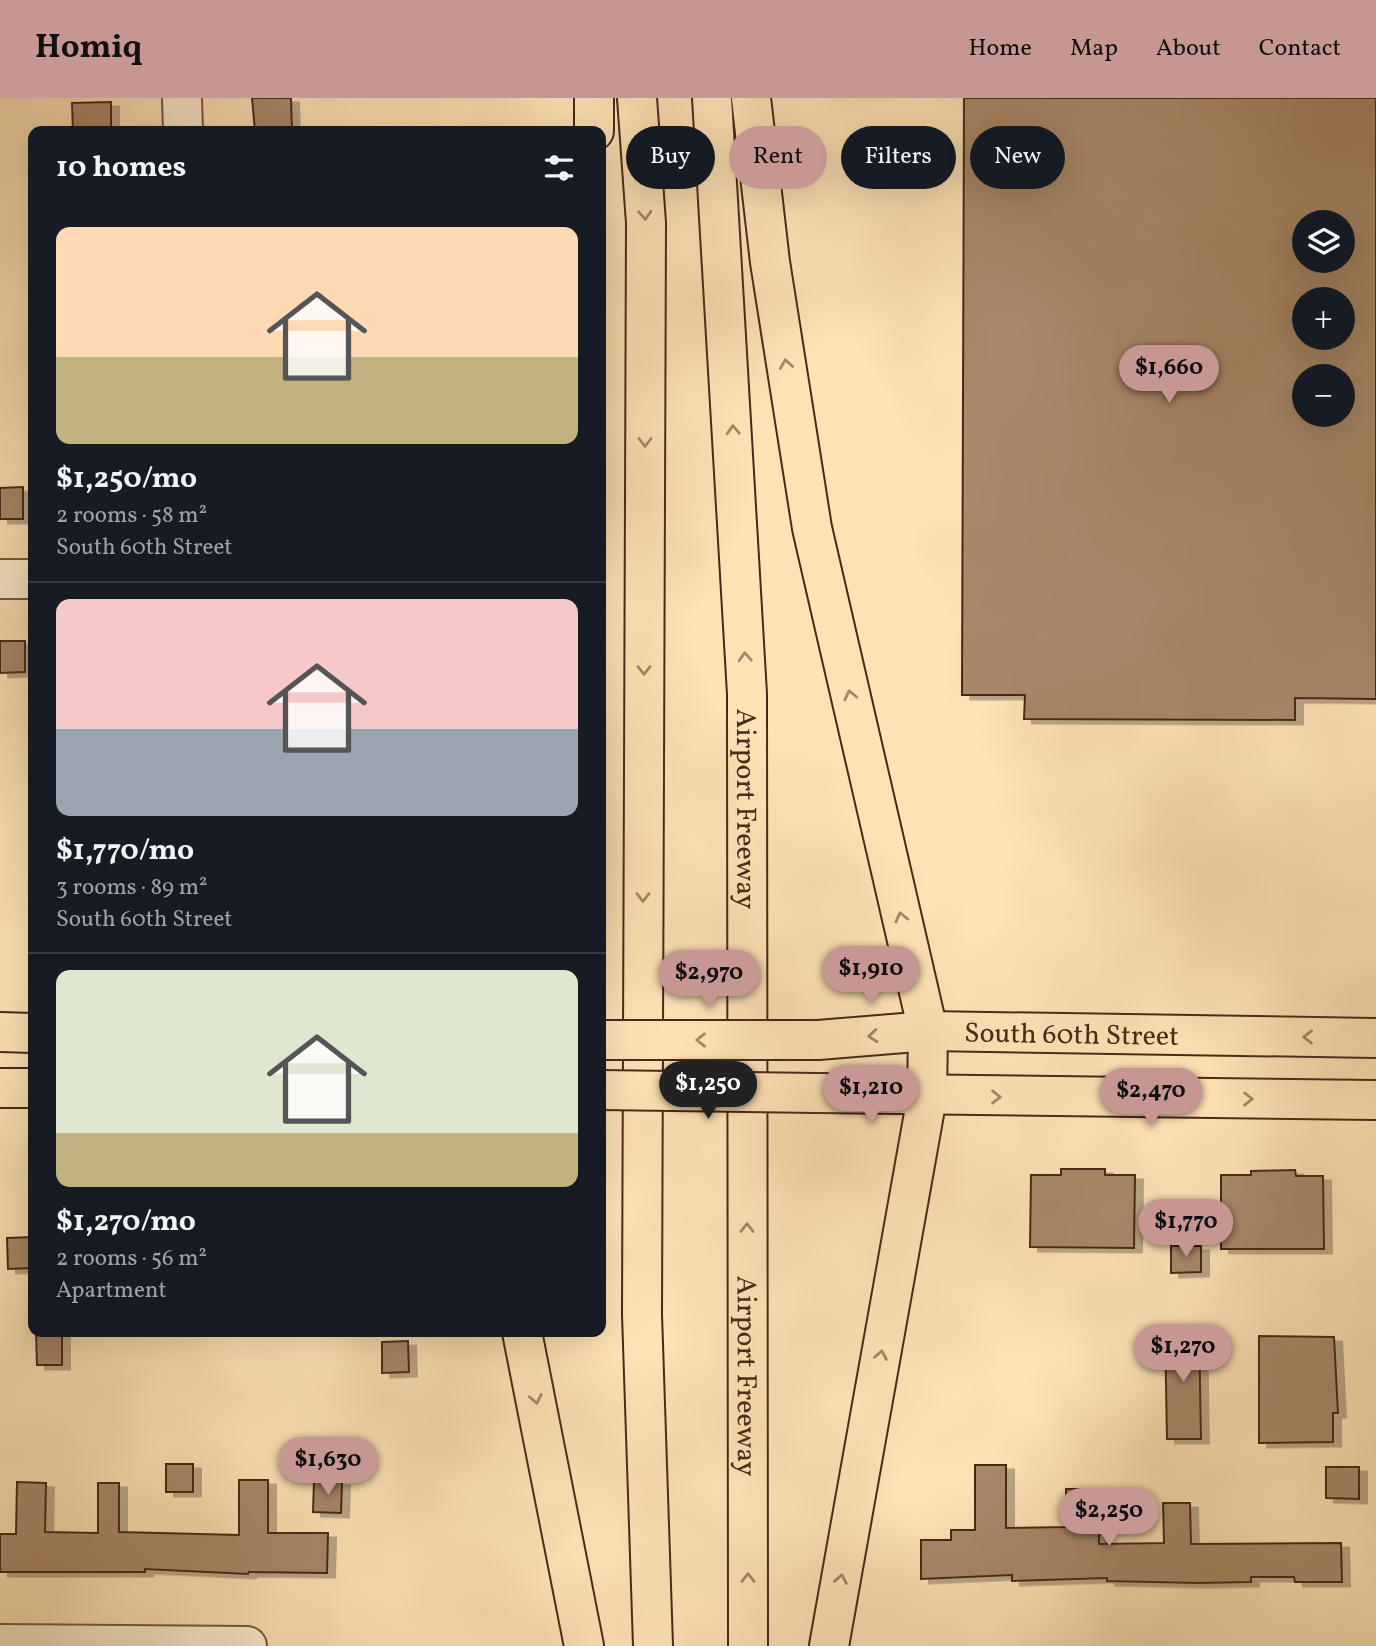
<!DOCTYPE html>
<html lang="en">
<head>
<meta charset="utf-8">
<style>
	body { margin:0; font-family:Vollkorn,serif; background:#242831; color:#f1f3f6; height:100vh; display:flex; flex-direction:column; font-size:26px; white-space:nowrap }
	* { box-sizing:border-box; margin:0 }
	p { font-size:23px; color:#9ea1a6 }
	.icon { flex:none; width:38px; height:38px; fill:none; stroke:currentColor; stroke-width:2; stroke-linecap:round; stroke-linejoin:round }
	.map { position:relative; flex:1; overflow:hidden }
	.drawer { position:absolute; left:28px; top:28px; width:578px; height:1211px; display:flex; flex-direction:column; background:#171b24; border-radius:14px; box-shadow:0 7px 28px #0002 }
	.drawer>* { flex:none }
	.top-card { position:absolute; left:626px; top:28px; width:644px; height:63px; display:flex; gap:14px }
	.buttons { position:absolute; left:1292px; top:112px; display:grid; gap:14px }
	.buttons a { display:grid; place-items:center; width:63px; height:63px; border-radius:50%; background:#171b24; box-shadow:0 7px 28px #0002; font-size:35px }
	.price { position:absolute; translate:-50% -60px; padding:0 16px; border-radius:24px; background:#c59692; color:#111; font-size:23px; line-height:46px; filter:drop-shadow(0 2px 4px #0008) }
	.price::after { content:''; position:absolute; left:50%; top:42px; width:21px; height:16px; margin-left:-10px; background:inherit; clip-path:polygon(0 0,100% 0,50% 100%) }
	.price.active { background:#222; color:#fff }
	ul { padding:0; list-style:none }
	li { display:grid; align-content:center; gap:14px; height:371px; padding:0 28px }
	li+li { border-top:2px solid #363941 }
	li span { display:grid; place-items:center; height:217px; border-radius:14px; color:#555 }
	li>.icon { margin-inline-start:auto }
	span .icon { width:126px; height:126px; fill:#fffc; stroke-width:1 }
	li b { font-size:30px }
	h2 { display:flex; justify-content:space-between; align-items:center; height:84px; padding:0 28px; font-size:30px }
	.chip { padding:0 24px; border-radius:32px; background:#171b24; box-shadow:0 7px 28px #0002; font-size:24px; line-height:63px }
	.chip.active { background:#c59692; color:#111 }
	header { display:flex; align-items:center; gap:42px; box-sizing:border-box; height:98px; padding:0 35px; background:#c59692; color:#111 }
	header strong { font-size:33px }
	nav { display:flex; gap:38px; margin-inline-start:auto; font-size:24px }
	.map>svg:first-child { display:block }
	.building { fill:#a9896b; stroke:#4b2819; stroke-width:2; fill-rule:evenodd; filter:url(#shadow) }
	.lines { fill:none; stroke-linecap:round; stroke-linejoin:round }
	.minor-casing { stroke:#785740; stroke-width:42 }
	.major-casing { stroke:#4b2819; stroke-width:42 }
	.highway-casing { stroke:#4b2819; stroke-width:42 }
	.minor { stroke:#ffedd0; stroke-width:38 }
	.major { stroke:#ffe3b7; stroke-width:38 }
	.highway { stroke:#ffe3b7; stroke-width:38 }
	.major-bridge-casing { stroke:#4b2819; stroke-width:42; stroke-linecap:butt }
	.major-bridge { stroke:#ffe3b7; stroke-width:38 }
	.oneway { stroke:#a58668 }
	.labels { text-anchor:middle; stroke-width:6; stroke-linejoin:round; paint-order:stroke }
	.street-label { font-size:28px; fill:#4b2819; stroke:#ffedd0 }
</style>
</head>
<body>
<header>
<strong>Homiq</strong>
<nav><a>Home</a><a>Map</a><a>About</a><a>Contact</a></nav>
</header>
<div class="map">
<svg width="1376" height="1548" viewBox="0 0 1376 1548">
	<defs>
		<filter id="shadow"><feDropShadow dx="8" dy="4.5" stdDeviation="0" flood-color="#0004"/></filter>
	</defs>
	<rect width="100%" height="100%" fill="#ffe3b7"/>
	<filter id="stains"><feTurbulence type="fractalNoise" baseFrequency=".00286" numOctaves="4"/><feColorMatrix values="0 0 0 0 .2 0 0 0 0 .09 0 0 0 0 .02 0 0 0 .5 -.17"/></filter>
	<radialGradient id="worn" r=".72"><stop offset=".6" stop-color="#630" stop-opacity="0"/><stop offset="1" stop-color="#630" stop-opacity=".3"/></radialGradient>
	<g class="building">
		<path d="M 252,0 L 291,0 L 292,33 L 255,33 Z"/>
		<path d="M 964,0 L 1376,0 L 1376,601 L 1295,600 L 1295,622 L 1024,621 L 1025,597 L 962,597 ZM 1304,124 L 1342,124 L 1342,163 L 1304,163 ZM 1304,201 L 1342,201 L 1342,240 L 1304,240 ZM 1304,278 L 1342,278 L 1342,317 L 1304,317 Z"/>
		<path d="M 111,4 L 111,33 L 73,33 L 72,5 Z"/>
		<path d="M 23,389 L 23,421 L 0,421 L 0,390 Z"/>
		<path d="M 0,543 L 25,543 L 25,574 L 0,575 Z"/>
		<path d="M 1061,1071 L 1105,1071 L 1105,1077 L 1135,1077 L 1134,1150 L 1030,1149 L 1031,1077 L 1061,1077 Z"/>
		<path d="M 1295,1072 L 1296,1078 L 1323,1078 L 1324,1151 L 1221,1151 L 1221,1077 L 1251,1077 L 1251,1073 Z"/>
		<path d="M 33,1139 L 33,1170 L 8,1171 L 7,1140 Z"/>
		<path d="M 1171,1148 L 1201,1148 L 1201,1174 L 1171,1175 Z"/>
		<path d="M 1165,1230 L 1199,1230 L 1201,1341 L 1167,1341 Z"/>
		<path d="M 36,1234 L 62,1234 L 62,1267 L 37,1267 Z"/>
		<path d="M 1259,1238 L 1334,1239 L 1338,1315 L 1333,1315 L 1333,1344 L 1259,1345 Z"/>
		<path d="M 408,1243 L 409,1274 L 382,1275 L 382,1244 Z"/>
		<rect x="166" y="1366" width="27" height="28"/>
		<path d="M 975,1367 L 1006,1367 L 1006,1430 L 1066,1429 L 1066,1391 L 1099,1391 L 1099,1446 L 1164,1445 L 1163,1405 L 1190,1405 L 1191,1446 L 1341,1445 L 1342,1484 L 1295,1484 L 1294,1479 L 1251,1479 L 1251,1484 L 1198,1485 L 1107,1483 L 1107,1480 L 1012,1483 L 1012,1477 L 921,1481 L 921,1442 L 951,1442 L 951,1432 L 975,1432 Z"/>
		<path d="M 1326,1369 L 1359,1369 L 1359,1401 L 1326,1400 Z"/>
		<path d="M 239,1382 L 268,1382 L 268,1435 L 328,1435 L 327,1475 L 249,1474 L 248,1476 L 145,1471 L 145,1474 L 0,1474 L 0,1436 L 16,1436 L 17,1384 L 46,1385 L 45,1434 L 98,1435 L 98,1385 L 119,1385 L 119,1434 L 239,1437 Z"/>
		<path d="M 314,1383 L 342,1383 L 341,1415 L 313,1414 Z"/>
	</g>
	<g class="lines">
		<defs>
			<g id="minor">
				<path d="M 182,0 L 183,33"/>
				<path d="M 0,481 L 33,481"/>
				<path d="M 0,1546 L 247,1548"/>
			</g>
			<g id="major">
				<path d="M 0,934 L 33,935"/>
				<path id="s1" d="M 818,942 L 928,933 L 1376,940"/>
				<path d="M 0,990 L 33,990"/>
				<path d="M 817,995 L 1376,1002"/>
			</g>
			<g id="highway">
				<path d="M 637,0 L 646,125 L 642,1216 L 653,1548"/>
				<path id="s2" d="M 712,0 L 747,596 L 748,1548"/>
				<path d="M 751,0 L 770,164 L 812,430 L 928,933 L 927,999 L 829,1548"/>
				<path d="M 594,33 L 594,0"/>
				<path d="M 522,1234 L 584,1548"/>
			</g>
		</defs>
		<use href="#minor" class="minor-casing"/>
		<use href="#major" class="major-casing"/>
		<use href="#highway" class="highway-casing"/>
		<use href="#minor" class="minor"/>
		<use href="#major" class="major"/>
		<use href="#highway" class="highway"/>
		<defs>
			<g id="major-bridge">
				<path d="M 600,942 L 818,942"/>
				<path d="M 600,992 L 817,995"/>
			</g>
		</defs>
		<use href="#major-bridge" class="major-bridge-casing"/>
		<use href="#major-bridge" class="major-bridge"/>
	</g>
	<defs><path id="oneway-chevron" d="M-2-3.5L2.5 0L-2 3.5" fill="none" stroke-width="1.6" stroke-linecap="round" stroke-linejoin="round" transform="scale(1.75)"/></defs>
	<g class="oneway">
		<use href="#oneway-chevron" transform="translate(645 117) rotate(87)"/>
		<use href="#oneway-chevron" transform="translate(786 266) rotate(-99)"/>
		<use href="#oneway-chevron" transform="translate(733 332) rotate(-93)"/>
		<use href="#oneway-chevron" transform="translate(645 344) rotate(90)"/>
		<use href="#oneway-chevron" transform="translate(745 559) rotate(-93)"/>
		<use href="#oneway-chevron" transform="translate(644 572) rotate(90)"/>
		<use href="#oneway-chevron" transform="translate(850 597) rotate(-103)"/>
		<use href="#oneway-chevron" transform="translate(643 799) rotate(90)"/>
		<use href="#oneway-chevron" transform="translate(901 819) rotate(-103)"/>
		<use href="#oneway-chevron" transform="translate(873 938) rotate(175)"/>
		<use href="#oneway-chevron" transform="translate(1308 939) rotate(-179)"/>
		<use href="#oneway-chevron" transform="translate(701 942) rotate(-180)"/>
		<use href="#oneway-chevron" transform="translate(996 999)"/>
		<use href="#oneway-chevron" transform="translate(1248 1001)"/>
		<use href="#oneway-chevron" transform="translate(747 1130) rotate(-90)"/>
		<use href="#oneway-chevron" transform="translate(881 1257) rotate(-80)"/>
		<use href="#oneway-chevron" transform="translate(536 1301) rotate(79)"/>
		<use href="#oneway-chevron" transform="translate(748 1480) rotate(-90)"/>
		<use href="#oneway-chevron" transform="translate(841 1481) rotate(-80)"/>
	</g>
	<g class="labels">
		<g class="street-label">
			<text dy="10" stroke="none"><textPath href="#s2" startOffset="712">Airport Freeway</textPath></text>
			<text dy="10" stroke="none"><textPath href="#s1" startOffset="254">South 60th Street</textPath></text>
			<text dy="10" stroke="none"><textPath href="#s2" startOffset="1279">Airport Freeway</textPath></text>
		</g>
	</g>
	<rect width="100%" height="100%" filter="url(#stains)"/>
	<rect width="100%" height="100%" fill="url(#worn)"/>
</svg>
<div class="buttons">
<a><svg class="icon" aria-label="layers" viewBox="0 0 24 24"><path d="M12 4l9 5-9 5-9-5zM3 14l9 5 9-5"/></svg></a>
<a>+</a>
<a>−</a>
</div>
<b class="price" style="left:1169px;top:307px">$1,660</b>
<b class="price" style="left:871px;top:908px">$1,910</b>
<b class="price" style="left:709px;top:912px">$2,970</b>
<b class="price active" style="left:708px;top:1023px">$1,250</b>
<b class="price" style="left:871px;top:1027px">$1,210</b>
<b class="price" style="left:1151px;top:1030px">$2,470</b>
<b class="price" style="left:1186px;top:1161px">$1,770</b>
<b class="price" style="left:1183px;top:1286px">$1,270</b>
<b class="price" style="left:328px;top:1399px">$1,630</b>
<b class="price" style="left:1109px;top:1450px">$2,250</b>
<div class="top-card">
<a class="chip">Buy</a>
<a class="chip active">Rent</a>
<a class="chip">Filters</a>
<a class="chip">New</a>
</div>
<section class="drawer">
<h2>10 homes<svg class="icon" aria-label="filters" viewBox="0 0 24 24"><path d="M4 7h16M4 17h16"/><circle cx="9" cy="7" r="2"/><circle cx="15" cy="17" r="2"/></svg></h2>
<ul>
<li><span style="background:linear-gradient(#ffd9b3 60%,#c2b280 0)"><svg class="icon" aria-label="home" viewBox="0 0 24 24"><path d="M3 11l9-7 9 7M6 9v11h12V9"/></svg></span><div><b>$1,250/mo</b><p>2 rooms · 58 m²</p><p>South 60th Street</p></div></li>
<li><span style="background:linear-gradient(#f6c9c9 60%,#9aa5b1 0)"><svg class="icon" aria-label="home" viewBox="0 0 24 24"><path d="M3 11l9-7 9 7M6 9v11h12V9"/></svg></span><div><b>$1,770/mo</b><p>3 rooms · 89 m²</p><p>South 60th Street</p></div></li>
<li><span style="background:linear-gradient(#dfe7d0 75%,#c2b280 0)"><svg class="icon" aria-label="home" viewBox="0 0 24 24"><path d="M3 11l9-7 9 7M6 9v11h12V9"/></svg></span><div><b>$1,270/mo</b><p>2 rooms · 56 m²</p><p>Apartment</p></div></li>
</ul>
</section>
</div>
</body>
</html>
